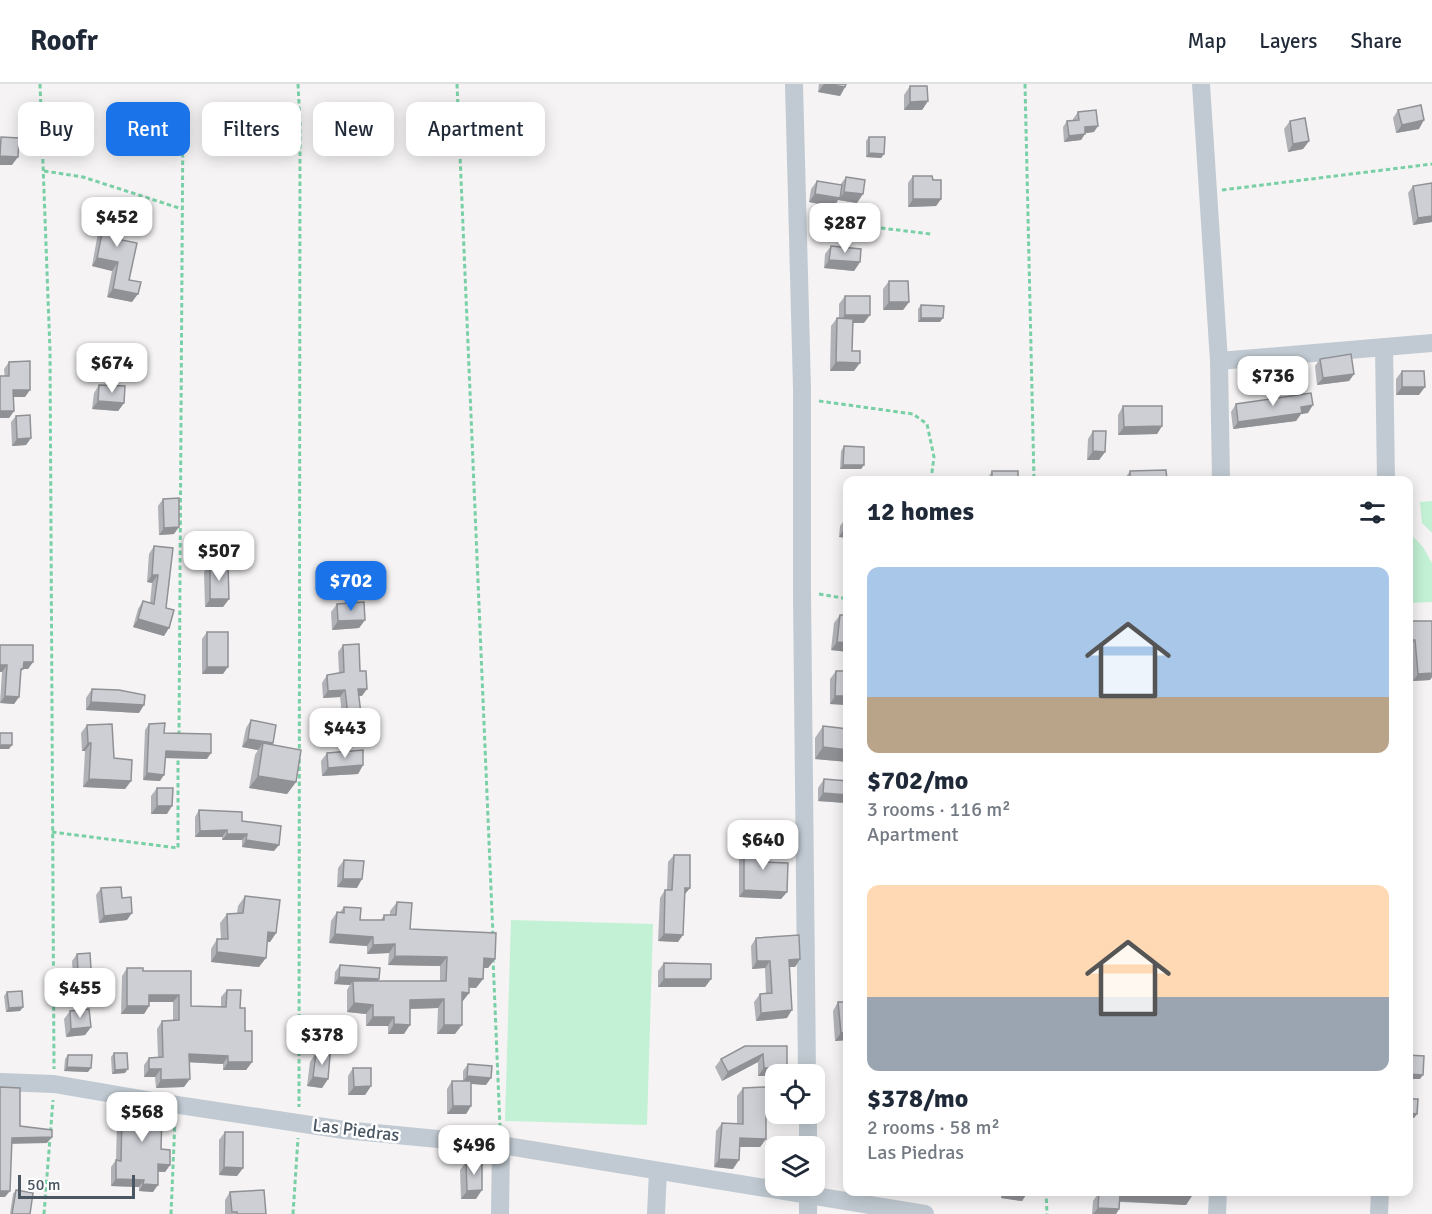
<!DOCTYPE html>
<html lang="en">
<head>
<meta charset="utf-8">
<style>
	body { margin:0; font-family:Signika,sans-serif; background:#f2f2f3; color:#1f2937; height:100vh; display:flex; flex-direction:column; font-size:22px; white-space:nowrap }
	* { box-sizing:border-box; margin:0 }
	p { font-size:20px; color:#747a83 }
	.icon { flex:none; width:33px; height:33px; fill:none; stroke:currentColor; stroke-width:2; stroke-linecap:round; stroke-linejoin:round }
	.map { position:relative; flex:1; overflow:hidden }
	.details { position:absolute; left:843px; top:392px; width:570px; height:720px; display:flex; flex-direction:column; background:#fff; border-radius:12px; box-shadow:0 3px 15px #0003 }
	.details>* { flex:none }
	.top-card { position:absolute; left:18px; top:18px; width:570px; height:54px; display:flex; gap:12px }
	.fabs { position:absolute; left:765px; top:980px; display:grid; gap:12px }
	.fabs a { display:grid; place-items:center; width:60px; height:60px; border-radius:12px; background:#fff; box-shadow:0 3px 15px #0003; font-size:30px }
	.scale { position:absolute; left:18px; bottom:15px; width:117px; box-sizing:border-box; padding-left:6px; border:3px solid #4a5661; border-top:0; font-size:16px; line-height:21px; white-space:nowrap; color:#4a5661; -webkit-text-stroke:4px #fff; paint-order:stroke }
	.price { position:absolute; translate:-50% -51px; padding:0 14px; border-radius:12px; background:#fff; color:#222; font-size:20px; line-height:39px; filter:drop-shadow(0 2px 3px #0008) }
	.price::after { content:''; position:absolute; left:50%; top:36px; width:18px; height:14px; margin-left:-9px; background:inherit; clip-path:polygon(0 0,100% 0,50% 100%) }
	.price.active { background:#1a73e8; color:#fff }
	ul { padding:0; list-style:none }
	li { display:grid; align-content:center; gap:12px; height:318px; padding:0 24px }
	li span { display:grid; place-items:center; height:186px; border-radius:12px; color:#555 }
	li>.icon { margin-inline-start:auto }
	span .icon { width:108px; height:108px; fill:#fffc; stroke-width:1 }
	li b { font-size:26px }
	h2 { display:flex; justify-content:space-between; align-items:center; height:72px; padding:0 24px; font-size:26px }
	.pill { padding:0 21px; border-radius:12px; background:#fff; box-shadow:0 3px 15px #0003; font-size:21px; line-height:54px }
	.pill.active { background:#1a73e8; color:#fff }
	header { display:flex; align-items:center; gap:36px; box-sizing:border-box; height:84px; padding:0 30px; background:#fff; border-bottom:2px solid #e0e1e3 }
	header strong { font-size:28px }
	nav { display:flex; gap:33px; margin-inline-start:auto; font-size:21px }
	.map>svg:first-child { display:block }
	.green { fill:#c3f1d5 }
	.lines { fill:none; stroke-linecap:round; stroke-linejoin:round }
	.path { stroke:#7ad0a6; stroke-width:3; stroke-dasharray:4.5 3; stroke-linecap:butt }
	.minor { stroke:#c1cad2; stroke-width:18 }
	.wall { fill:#b0b2b7 }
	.shaded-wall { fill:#909195 }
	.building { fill:#cdcfd5; stroke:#909195; stroke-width:1.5 }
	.labels { text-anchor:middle; stroke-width:5; stroke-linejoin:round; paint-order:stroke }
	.street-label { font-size:18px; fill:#4a5661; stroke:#fff }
</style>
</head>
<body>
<header>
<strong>Roofr</strong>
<nav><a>Map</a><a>Layers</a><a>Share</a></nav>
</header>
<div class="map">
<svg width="1432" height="1130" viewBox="0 0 1432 1130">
	<rect width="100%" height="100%" fill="#f5f3f3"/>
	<g class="green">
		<path d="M 1432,417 L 1432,449 L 1422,439 L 1420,418 Z"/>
		<path d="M 1408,447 L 1423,463 L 1432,479 L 1432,518 L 1409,519 Z"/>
		<path d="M 511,836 L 653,840 L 647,1041 L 505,1037 Z"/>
	</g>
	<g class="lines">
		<g class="path">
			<path d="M 40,0 L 50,267 L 54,985"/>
			<path d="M 298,0 L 300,39 L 299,1023"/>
			<path d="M 457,0 L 493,852"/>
			<path d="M 1025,0 L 1034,396"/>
			<path d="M 44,87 L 83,93 L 182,125"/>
			<path d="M 1222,106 L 1432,80"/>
			<path d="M 814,136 L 931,150"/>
			<path d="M 819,317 L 913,330 L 927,340 L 934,373 L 931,396"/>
			<path d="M 819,510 L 848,515"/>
			<path d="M 179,651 L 183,23"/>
			<path d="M 52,748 L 178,764 L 178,673"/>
			<path d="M 493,874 L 500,1044"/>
			<path d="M 1046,1107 L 1047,1130"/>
			<path d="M 44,1130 L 53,1016"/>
			<path d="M 171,1130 L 175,1036"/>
			<path d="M 293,1130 L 298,1054"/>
		</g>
		<g class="minor">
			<path d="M 794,0 L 802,305 L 802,508 L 807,990"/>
			<path d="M 1201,0 L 1219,277 L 1221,396"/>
			<path d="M 1384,263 L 1386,396"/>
			<path d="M 1219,277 L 1432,259"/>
			<path d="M 0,998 L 54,1000 L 165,1019 L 344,1046 L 501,1061 L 925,1130"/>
			<path d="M 808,1029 L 808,1062"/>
			<path d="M 808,1101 L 808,1130"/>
			<path d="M 500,1130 L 501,1061"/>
			<path d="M 656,1130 L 658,1087"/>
			<path d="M 1217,1130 L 1218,1107"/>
			<path d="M 1379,1130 L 1380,1107"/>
		</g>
	</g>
	<g class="wall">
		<path d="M 819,0 L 846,0 L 845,3 L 840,12 L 818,8 Z"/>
		<path d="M 910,2 L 928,17 L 922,26 L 904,26 L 904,11 Z"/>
		<path d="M 1398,26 L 1419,45 L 1396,49 L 1393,34 Z"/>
		<path d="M 1078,28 L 1094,48 L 1085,49 L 1081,56 L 1064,58 L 1063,43 L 1067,37 L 1073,36 L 1073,35 Z"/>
		<path d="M 1290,37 L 1309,57 L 1303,65 L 1288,68 L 1284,45 Z"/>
		<path d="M 869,53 L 884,70 L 881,74 L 866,73 L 866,57 Z"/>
		<path d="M 913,92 L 933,96 L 941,115 L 936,122 L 908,123 L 908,99 Z"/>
		<path d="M 846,93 L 857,119 L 838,116 L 834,123 L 809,118 L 811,105 L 817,97 L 840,101 Z"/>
		<path d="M 1432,99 L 1432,138 L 1413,141 L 1408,109 L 1413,102 Z"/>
		<path d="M 104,115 L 117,155 L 129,196 L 132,218 L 107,213 L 112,187 L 92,182 L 99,143 L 97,143 L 99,124 Z"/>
		<path d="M 831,162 L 860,178 L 854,187 L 824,184 L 825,170 Z"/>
		<path d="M 889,197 L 909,218 L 903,226 L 883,226 L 883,205 Z"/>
		<path d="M 845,212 L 864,239 L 853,239 L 852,267 L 854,287 L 830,287 L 831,242 L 837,234 L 839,234 L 839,220 Z"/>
		<path d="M 921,221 L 940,238 L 918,238 L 918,225 Z"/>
		<path d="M 1320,275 L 1354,290 L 1349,297 L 1317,301 L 1315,282 Z"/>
		<path d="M 9,278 L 25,313 L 13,313 L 14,327 L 9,334 L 4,285 Z"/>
		<path d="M 1402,287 L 1419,311 L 1396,311 L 1396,295 Z"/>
		<path d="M 99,301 L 124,319 L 118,327 L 92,325 L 94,309 Z"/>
		<path d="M 1236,320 L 1308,329 L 1301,330 L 1296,337 L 1233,345 L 1231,328 Z"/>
		<path d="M 1123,322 L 1162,342 L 1157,350 L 1118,351 L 1118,331 Z"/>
		<path d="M 16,332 L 31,354 L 26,361 L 12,362 L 11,338 Z"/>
		<path d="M 1093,347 L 1105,368 L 1099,376 L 1087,376 L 1088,355 Z"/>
		<path d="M 844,362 L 864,381 L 861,385 L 840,385 L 841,367 Z"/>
		<path d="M 992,387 L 1018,396 L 988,396 L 988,394 Z"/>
		<path d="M 1130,387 L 1167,396 L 1124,396 Z"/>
		<path d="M 163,415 L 174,450 L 159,451 L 158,422 Z"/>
		<path d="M 846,434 L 848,434 L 848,454 L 839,453 L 840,442 Z"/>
		<path d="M 154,462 L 166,524 L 164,552 L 133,543 L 138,525 L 143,517 L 150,519 L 152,499 L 147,498 L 149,470 Z"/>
		<path d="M 210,480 L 229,515 L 223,523 L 205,523 L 204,488 Z"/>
		<path d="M 337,520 L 365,536 L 359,544 L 332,546 L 331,528 Z"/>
		<path d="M 840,531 L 848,568 L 831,566 L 834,539 Z"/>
		<path d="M 1411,537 L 1432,537 L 1432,593 L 1430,596 L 1413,597 L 1410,563 L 1408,563 L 1408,540 Z"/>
		<path d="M 207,548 L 223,590 L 202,590 L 202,555 Z"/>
		<path d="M 0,561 L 33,578 L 28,585 L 23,585 L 20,589 L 19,613 L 14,620 L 0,619 L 2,588 Z"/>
		<path d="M 343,561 L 362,612 L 359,612 L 356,637 L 343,639 L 340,613 L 323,614 L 322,599 L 327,591 L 339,589 L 338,568 Z"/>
		<path d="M 836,587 L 847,621 L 830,620 L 830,595 Z"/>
		<path d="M 92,605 L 139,629 L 86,626 L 86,614 Z"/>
		<path d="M 251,636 L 273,659 L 272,660 L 296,698 L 287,710 L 249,704 L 255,671 L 258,666 L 242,663 L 246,644 Z"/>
		<path d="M 149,640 L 164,649 L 207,675 L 166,674 L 160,697 L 143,696 L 145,646 Z"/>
		<path d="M 87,641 L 131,697 L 125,705 L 83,703 L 85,667 L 82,667 L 81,649 Z"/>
		<path d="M 823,642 L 848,645 L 848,678 L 815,675 L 815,654 Z"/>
		<path d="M 327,669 L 363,681 L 358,690 L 322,692 L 321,677 Z"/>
		<path d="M 824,695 L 848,697 L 848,717 L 846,719 L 818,717 L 818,704 Z"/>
		<path d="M 157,704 L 167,730 L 151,730 L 151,712 Z"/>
		<path d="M 199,726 L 242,737 L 274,767 L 242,763 L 242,756 L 222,756 L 222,753 L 195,753 L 195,733 Z"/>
		<path d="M 848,728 L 848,756 L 843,756 L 846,730 Z"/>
		<path d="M 744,757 L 787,808 L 781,815 L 739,813 L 739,765 Z"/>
		<path d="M 674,771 L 690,804 L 684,811 L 678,858 L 658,857 L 660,814 L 665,806 L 667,806 L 668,778 Z"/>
		<path d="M 344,776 L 357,804 L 337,803 L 338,784 Z"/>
		<path d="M 101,804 L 122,814 L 127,836 L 99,839 L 96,811 Z"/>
		<path d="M 245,812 L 276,849 L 270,858 L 267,858 L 259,883 L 211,878 L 211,865 L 217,855 L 221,855 L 220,839 L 227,830 L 237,829 L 238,822 Z"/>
		<path d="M 397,818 L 410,845 L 495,875 L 488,884 L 483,884 L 483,895 L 476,904 L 469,904 L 469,909 L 462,918 L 455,950 L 437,950 L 438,924 L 410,925 L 404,950 L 388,950 L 388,942 L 366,942 L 366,930 L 347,928 L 347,906 L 350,901 L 334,900 L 335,888 L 340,881 L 378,897 L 440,897 L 440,882 L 388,881 L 389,869 L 367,870 L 367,862 L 329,859 L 331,837 L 337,828 L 340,828 L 344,823 L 360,836 L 381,836 L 384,831 L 390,831 L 390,827 Z"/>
		<path d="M 756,854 L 800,875 L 795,883 L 790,883 L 787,934 L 756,937 L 754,918 L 760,910 L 766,909 L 765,884 L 752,885 L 751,862 Z"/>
		<path d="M 77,870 L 92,901 L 87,909 L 74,909 L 72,877 Z"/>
		<path d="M 664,879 L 711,895 L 705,903 L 658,903 L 658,887 Z"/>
		<path d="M 127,884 L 143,887 L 191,887 L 191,922 L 221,923 L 221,913 L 227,906 L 240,924 L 252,978 L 246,986 L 223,986 L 223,980 L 189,978 L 184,1003 L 156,1004 L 155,993 L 144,993 L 144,981 L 149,974 L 158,973 L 157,945 L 162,937 L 173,937 L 173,918 L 149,918 L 149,922 L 144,930 L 121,930 L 122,892 Z"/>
		<path d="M 7,908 L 23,923 L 20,927 L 6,928 L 4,912 Z"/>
		<path d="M 838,918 L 848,956 L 835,957 L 833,927 Z"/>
		<path d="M 70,927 L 91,943 L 85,951 L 66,953 L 64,935 Z"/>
		<path d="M 787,962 L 776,992 L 758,992 L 758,978 L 722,997 L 715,983 L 721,975 Z"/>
		<path d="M 114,969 L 125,989 L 112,990 L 111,973 Z"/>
		<path d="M 316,969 L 328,995 L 322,1004 L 307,1002 L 310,978 Z"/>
		<path d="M 68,971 L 88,988 L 64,987 L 65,975 Z"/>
		<path d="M 468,980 L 486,1001 L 471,1000 L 471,1022 L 466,1030 L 447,1030 L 447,1005 L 452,997 L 463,997 L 463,987 Z"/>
		<path d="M 353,984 L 371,1002 L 365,1011 L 348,1011 L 348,992 Z"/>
		<path d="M 743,1004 L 766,1055 L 760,1063 L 740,1063 L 733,1085 L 714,1083 L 716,1047 L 722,1039 L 737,1040 L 737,1012 Z"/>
		<path d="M 119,1020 L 168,1032 L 163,1039 L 162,1039 L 161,1065 L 170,1081 L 165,1088 L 158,1088 L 153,1108 L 139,1107 L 139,1103 L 111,1102 L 111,1083 L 116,1076 L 117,1038 L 114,1038 L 114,1026 Z"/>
		<path d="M 225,1048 L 243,1084 L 237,1092 L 219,1091 L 219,1056 Z"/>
		<path d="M 466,1078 L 476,1115 L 461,1115 L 460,1086 Z"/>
		<path d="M 16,1106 L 30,1130 L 10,1130 L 13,1110 Z"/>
		<path d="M 996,1107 L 1028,1107 L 1022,1117 L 1001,1114 L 1001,1108 Z"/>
		<path d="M 1115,1107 L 1194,1107 L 1186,1121 L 1120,1118 L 1119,1125 L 1116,1130 L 1092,1130 L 1093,1117 L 1099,1108 L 1115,1110 Z"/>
		<path d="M 230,1108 L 266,1130 L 225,1130 L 225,1116 Z"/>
	</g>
	<g class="shaded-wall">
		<path d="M 824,0 L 845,3 L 840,12 L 818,8 Z"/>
		<path d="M 928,17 L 922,26 L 904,26 L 910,18 Z"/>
		<path d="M 1424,36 L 1419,45 L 1396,49 L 1402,41 Z"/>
		<path d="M 1098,42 L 1094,48 L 1080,50 L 1085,43 Z"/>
		<path d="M 1085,50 L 1081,56 L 1064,58 L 1069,52 Z"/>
		<path d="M 1309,57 L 1303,65 L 1288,68 L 1293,60 Z"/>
		<path d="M 869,69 L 884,70 L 881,74 L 866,73 Z"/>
		<path d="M 0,72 L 18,73 L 12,81 L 0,81 Z"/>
		<path d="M 844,108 L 863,110 L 857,119 L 838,116 L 834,123 L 809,118 L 815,110 L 840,114 Z"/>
		<path d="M 913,115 L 941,115 L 936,122 L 908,123 Z"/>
		<path d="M 1432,132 L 1432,138 L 1413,141 L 1418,134 Z"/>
		<path d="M 102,135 L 105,135 L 99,143 L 97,143 Z"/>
		<path d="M 97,174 L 118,178 L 112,187 L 92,182 Z"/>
		<path d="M 829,176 L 860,178 L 854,187 L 824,184 Z"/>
		<path d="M 113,205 L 138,210 L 132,218 L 107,213 Z"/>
		<path d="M 889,218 L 909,218 L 903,226 L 883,226 Z"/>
		<path d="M 845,231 L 870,231 L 864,239 L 839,239 Z"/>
		<path d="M 921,234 L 943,234 L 940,238 L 918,238 Z"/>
		<path d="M 836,278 L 860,279 L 854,287 L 830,287 Z"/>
		<path d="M 1354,290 L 1349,297 L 1317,301 L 1323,294 Z"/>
		<path d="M 1402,303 L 1425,303 L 1419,311 L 1396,311 Z"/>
		<path d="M 13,306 L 30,306 L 25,313 L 8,313 Z"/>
		<path d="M 98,317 L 124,319 L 118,327 L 92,325 Z"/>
		<path d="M 1313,321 L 1308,329 L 1301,330 L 1296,337 L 1233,345 L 1238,338 L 1301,323 Z"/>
		<path d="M 0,327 L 14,327 L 9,334 L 0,334 Z"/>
		<path d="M 1162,342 L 1157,350 L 1118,351 L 1124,343 Z"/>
		<path d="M 31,354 L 26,361 L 12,362 L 17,355 Z"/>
		<path d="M 1093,367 L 1105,368 L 1099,376 L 1087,376 Z"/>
		<path d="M 843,381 L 864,381 L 861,385 L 840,385 Z"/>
		<path d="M 179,443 L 174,450 L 159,451 L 164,444 Z"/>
		<path d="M 844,445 L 848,445 L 848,454 L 839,453 Z"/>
		<path d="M 152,491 L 158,491 L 152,499 L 147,498 Z"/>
		<path d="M 210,515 L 229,515 L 223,523 L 205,523 Z"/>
		<path d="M 138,535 L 169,544 L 164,552 L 133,543 Z"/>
		<path d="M 365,536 L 359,544 L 332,546 L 338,537 Z"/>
		<path d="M 1410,556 L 1415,556 L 1410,563 L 1408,563 L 1408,559 Z"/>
		<path d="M 837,558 L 848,559 L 848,568 L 831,566 Z"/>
		<path d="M 24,578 L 33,578 L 28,585 L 18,585 Z"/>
		<path d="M 0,581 L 7,581 L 2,588 L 0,588 Z"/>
		<path d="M 207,583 L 228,583 L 223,590 L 202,590 Z"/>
		<path d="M 1432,589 L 1432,593 L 1430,596 L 1413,597 L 1418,590 Z"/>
		<path d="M 358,605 L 367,605 L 362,612 L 353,612 Z"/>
		<path d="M 345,606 L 340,613 L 323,614 L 328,607 Z"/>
		<path d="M 5,612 L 19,613 L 14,620 L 0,619 Z"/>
		<path d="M 835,612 L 848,612 L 847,621 L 830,620 Z"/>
		<path d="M 91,618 L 144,621 L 139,629 L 86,626 Z"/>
		<path d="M 361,630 L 356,637 L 343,639 L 348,631 Z"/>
		<path d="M 248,655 L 273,659 L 267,668 L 263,659 L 258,666 L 242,663 Z"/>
		<path d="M 88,659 L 91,659 L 85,667 L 82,667 Z"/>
		<path d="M 0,661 L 12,661 L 9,665 L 0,665 Z"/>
		<path d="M 823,663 L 848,666 L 848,678 L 815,675 Z"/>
		<path d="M 166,667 L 211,669 L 207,675 L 162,674 Z"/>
		<path d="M 363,681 L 358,690 L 322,692 L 328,684 Z"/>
		<path d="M 147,689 L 164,691 L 160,697 L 143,696 Z"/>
		<path d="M 258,692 L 296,698 L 287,710 L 249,704 Z"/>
		<path d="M 89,695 L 131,697 L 125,705 L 83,703 Z"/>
		<path d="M 823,709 L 848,711 L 848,717 L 846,719 L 818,717 Z"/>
		<path d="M 157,722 L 172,722 L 167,730 L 151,730 Z"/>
		<path d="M 227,746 L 222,753 L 195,753 L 200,747 Z"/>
		<path d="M 848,749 L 848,756 L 843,756 Z"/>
		<path d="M 227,750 L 247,750 L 242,756 L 222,756 Z"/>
		<path d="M 246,756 L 279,761 L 274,767 L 242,763 Z"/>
		<path d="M 343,795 L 362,795 L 357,804 L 337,803 Z"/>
		<path d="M 685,804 L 690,804 L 684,811 Z"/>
		<path d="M 744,806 L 787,808 L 781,815 L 739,813 Z"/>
		<path d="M 132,829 L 127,836 L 99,839 L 104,832 Z"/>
		<path d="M 268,848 L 276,849 L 270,858 L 262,858 Z"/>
		<path d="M 335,850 L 373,853 L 367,862 L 329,859 Z"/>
		<path d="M 664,850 L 683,851 L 678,858 L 658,857 Z"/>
		<path d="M 395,860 L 389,869 L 367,870 L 373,861 Z"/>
		<path d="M 217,868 L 266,874 L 259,883 L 211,878 Z"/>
		<path d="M 395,872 L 447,873 L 440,882 L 388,881 Z"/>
		<path d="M 484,874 L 495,875 L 488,884 L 477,884 Z"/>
		<path d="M 800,875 L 795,883 L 784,883 L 789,876 Z"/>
		<path d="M 757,877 L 770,877 L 765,884 L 752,885 Z"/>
		<path d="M 339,893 L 379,895 L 374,902 L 353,897 L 350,901 L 334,900 Z"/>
		<path d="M 469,894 L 483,895 L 476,904 L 463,903 Z"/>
		<path d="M 664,895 L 711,895 L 705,903 L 658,903 Z"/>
		<path d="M 92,901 L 87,909 L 74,909 L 79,902 Z"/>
		<path d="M 462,908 L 469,909 L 462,918 Z"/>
		<path d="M 149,911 L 179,911 L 173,918 L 144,918 Z"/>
		<path d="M 444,915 L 438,924 L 404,925 L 410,916 Z"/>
		<path d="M 354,919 L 373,921 L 366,930 L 347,928 Z"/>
		<path d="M 127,922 L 149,922 L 144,930 L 121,930 Z"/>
		<path d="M 23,923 L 20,927 L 6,928 L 9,924 Z"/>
		<path d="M 792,926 L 787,934 L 756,937 L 761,929 Z"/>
		<path d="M 373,933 L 394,933 L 388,942 L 366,942 Z"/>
		<path d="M 394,940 L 410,941 L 404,950 L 388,950 Z"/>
		<path d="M 444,941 L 462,941 L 455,950 L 437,950 Z"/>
		<path d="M 91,943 L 85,951 L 66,953 L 71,945 Z"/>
		<path d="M 848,948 L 848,956 L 835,957 L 841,949 Z"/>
		<path d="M 189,970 L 228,972 L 223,980 L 184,978 Z"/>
		<path d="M 763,970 L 758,978 L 722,997 L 728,988 Z"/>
		<path d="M 228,978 L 252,978 L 246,986 L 223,986 Z"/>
		<path d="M 67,983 L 91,984 L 88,988 L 64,987 Z"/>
		<path d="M 764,984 L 787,984 L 782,990 L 776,990 L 776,992 L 758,992 Z"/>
		<path d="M 128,985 L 125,989 L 112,990 L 115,986 Z"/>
		<path d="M 149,985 L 161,985 L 155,993 L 144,993 Z"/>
		<path d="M 1408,990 L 1423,991 L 1420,995 L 1408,995 Z"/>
		<path d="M 467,992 L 491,994 L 486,1001 L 462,999 Z"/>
		<path d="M 313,993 L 328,995 L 322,1004 L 307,1002 Z"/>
		<path d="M 190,995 L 184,1003 L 156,1004 L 161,996 Z"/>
		<path d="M 371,1002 L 365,1011 L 348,1011 L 354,1003 Z"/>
		<path d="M 453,1022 L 471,1022 L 466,1030 L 447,1030 Z"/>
		<path d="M 1408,1029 L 1417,1030 L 1414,1034 L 1408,1033 Z"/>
		<path d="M 119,1031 L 122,1031 L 117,1038 L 114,1038 Z"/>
		<path d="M 162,1032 L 168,1032 L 163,1039 L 157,1039 Z"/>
		<path d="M 52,1053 L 47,1059 L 7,1060 L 12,1054 Z"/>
		<path d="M 740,1054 L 766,1055 L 760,1063 L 735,1063 Z"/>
		<path d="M 719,1075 L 739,1076 L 733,1085 L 714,1083 Z"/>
		<path d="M 158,1080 L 170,1081 L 165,1088 L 153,1087 Z"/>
		<path d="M 224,1083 L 243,1084 L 237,1092 L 219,1091 Z"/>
		<path d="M 116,1095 L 144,1096 L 139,1103 L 111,1102 Z"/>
		<path d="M 143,1100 L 158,1101 L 153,1108 L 139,1107 Z"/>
		<path d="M 482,1106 L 476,1115 L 461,1115 L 467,1107 Z"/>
		<path d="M 0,1107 L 10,1107 L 5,1113 L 0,1113 Z"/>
		<path d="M 1006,1107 L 1014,1107 L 1028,1108 L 1022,1117 L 1001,1114 Z"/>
		<path d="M 1071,1107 L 1084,1107 L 1070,1109 Z"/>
		<path d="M 1122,1107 L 1163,1107 L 1194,1109 L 1186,1121 L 1114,1117 Z"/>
		<path d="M 1098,1124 L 1119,1125 L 1116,1130 L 1093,1130 Z"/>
	</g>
	<g class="building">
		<path d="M 825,0 L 846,0 L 845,3 Z"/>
		<path d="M 910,2 L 927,2 L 928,17 L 910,18 Z"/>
		<path d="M 1421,21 L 1424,36 L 1402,41 L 1398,26 Z"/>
		<path d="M 1096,26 L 1098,42 L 1085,43 L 1085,50 L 1069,52 L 1067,37 L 1079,36 L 1078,28 Z"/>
		<path d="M 1305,34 L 1309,57 L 1293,60 L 1290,37 Z"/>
		<path d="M 1,53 L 19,54 L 18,73 L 0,72 Z"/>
		<path d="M 869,53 L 885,53 L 884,70 L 869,69 Z"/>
		<path d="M 913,92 L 932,92 L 933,96 L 941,96 L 941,115 L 913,115 Z"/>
		<path d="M 846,93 L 865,96 L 863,110 L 844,108 Z"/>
		<path d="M 817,97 L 842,101 L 840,114 L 815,110 Z"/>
		<path d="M 1432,99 L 1432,132 L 1418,134 L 1413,102 Z"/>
		<path d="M 104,115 L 121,117 L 117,155 L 137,159 L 129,196 L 141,198 L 138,210 L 113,205 L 118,178 L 97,174 L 105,135 L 102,135 Z"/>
		<path d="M 831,162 L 861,165 L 860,178 L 829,176 Z"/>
		<path d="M 889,197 L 908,197 L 909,218 L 889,218 Z"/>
		<rect x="845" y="212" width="25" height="19"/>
		<path d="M 921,221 L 944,222 L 943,234 L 921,234 Z"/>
		<path d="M 837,234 L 853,235 L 852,267 L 860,267 L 860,279 L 836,278 Z"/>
		<path d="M 1351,270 L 1354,290 L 1323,294 L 1320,275 Z"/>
		<path d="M 30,277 L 30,306 L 13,306 L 14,327 L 0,327 L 0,292 L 9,292 L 9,278 Z"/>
		<path d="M 1402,287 L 1424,287 L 1425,303 L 1402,303 Z"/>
		<path d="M 99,301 L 125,302 L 124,319 L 98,317 Z"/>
		<path d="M 1311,309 L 1313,321 L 1301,323 L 1302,329 L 1238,338 L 1236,320 Z"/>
		<path d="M 1123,322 L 1162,322 L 1162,342 L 1124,343 Z"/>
		<path d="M 30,331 L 31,354 L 17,355 L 16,332 Z"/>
		<path d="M 1093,347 L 1106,347 L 1105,368 L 1093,367 Z"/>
		<path d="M 844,362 L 864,363 L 864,381 L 843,381 Z"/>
		<path d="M 1166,386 L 1167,396 L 1130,396 L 1130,387 Z"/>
		<rect x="992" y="387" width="26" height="9"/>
		<path d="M 179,414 L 179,443 L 164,444 L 163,415 Z"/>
		<path d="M 846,434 L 848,434 L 848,445 L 844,445 Z"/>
		<path d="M 154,462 L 173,464 L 166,524 L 174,526 L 169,544 L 138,535 L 143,517 L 154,520 L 158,491 L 152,491 Z"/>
		<path d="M 210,480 L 228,480 L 229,515 L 210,515 Z"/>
		<path d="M 364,518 L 365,536 L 338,537 L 337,520 Z"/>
		<path d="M 840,531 L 848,531 L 848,559 L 837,558 Z"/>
		<path d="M 1411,537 L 1432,537 L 1432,589 L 1418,590 L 1415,556 L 1410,556 Z"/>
		<rect x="207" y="548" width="21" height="35"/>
		<path d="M 359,560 L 360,587 L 366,587 L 367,605 L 358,605 L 361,630 L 348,631 L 345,606 L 328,607 L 327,591 L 344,588 L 343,561 Z"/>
		<path d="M 0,561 L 33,561 L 33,578 L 24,578 L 23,585 L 21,585 L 19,613 L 5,612 L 7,581 L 0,581 Z"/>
		<path d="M 836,587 L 848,587 L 848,612 L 835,612 Z"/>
		<path d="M 92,605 L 119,606 L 145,611 L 144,621 L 91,618 Z"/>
		<path d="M 251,636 L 276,641 L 273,659 L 248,655 Z"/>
		<path d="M 165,639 L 164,649 L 211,650 L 211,669 L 166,667 L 164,691 L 147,689 L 149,640 Z"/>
		<path d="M 112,640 L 114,674 L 132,676 L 131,697 L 89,695 L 91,659 L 88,659 L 87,641 Z"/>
		<path d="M 823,642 L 848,645 L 848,666 L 823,663 Z"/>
		<rect x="0" y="649" width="12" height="12"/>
		<path d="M 263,659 L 301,666 L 296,698 L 258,692 Z"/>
		<path d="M 363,666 L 363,681 L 328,684 L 327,669 Z"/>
		<path d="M 824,695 L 848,697 L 848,711 L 823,709 Z"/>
		<path d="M 157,704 L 173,704 L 172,722 L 157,722 Z"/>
		<path d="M 199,726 L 242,728 L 242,737 L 281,742 L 279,761 L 246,756 L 247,750 L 227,750 L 227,746 L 200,747 Z"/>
		<path d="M 744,757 L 761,757 L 761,778 L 788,779 L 787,808 L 744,806 Z"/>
		<path d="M 674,771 L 690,771 L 690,804 L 685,804 L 683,851 L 664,850 L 665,806 L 672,806 Z"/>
		<path d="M 344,776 L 364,777 L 362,795 L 343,795 Z"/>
		<path d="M 121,803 L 122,814 L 131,813 L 132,829 L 104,832 L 101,804 Z"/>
		<path d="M 245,812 L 280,816 L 276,849 L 268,848 L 266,874 L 217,868 L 217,855 L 228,855 L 227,830 L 243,829 Z"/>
		<path d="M 397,818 L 412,819 L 410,845 L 496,849 L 495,875 L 484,874 L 483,895 L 469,894 L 469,909 L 462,908 L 462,941 L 444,941 L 444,915 L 410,916 L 410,941 L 394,940 L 394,933 L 373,933 L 373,921 L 354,919 L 353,897 L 446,897 L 447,873 L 395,872 L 395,860 L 373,861 L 373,853 L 335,850 L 337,828 L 344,829 L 344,823 L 361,824 L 360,836 L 384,836 L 384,831 L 396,831 Z"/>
		<path d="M 799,851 L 800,875 L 789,876 L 792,926 L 761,929 L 760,910 L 772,909 L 770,877 L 757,877 L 756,854 Z"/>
		<path d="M 90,869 L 92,901 L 79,902 L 77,870 Z"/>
		<path d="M 664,879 L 711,880 L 711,895 L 664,895 Z"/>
		<path d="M 340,881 L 380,884 L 379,895 L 339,893 Z"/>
		<path d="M 127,884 L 143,884 L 143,887 L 191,887 L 191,922 L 226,923 L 227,906 L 241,906 L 240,924 L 245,924 L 245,947 L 252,947 L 252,978 L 228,978 L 228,972 L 189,970 L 190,995 L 161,996 L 161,985 L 149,985 L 149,974 L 163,973 L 162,937 L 179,936 L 179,911 L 149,911 L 149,922 L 127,922 Z"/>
		<path d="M 22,907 L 23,923 L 9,924 L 7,908 Z"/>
		<path d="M 838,918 L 848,918 L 848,948 L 841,949 Z"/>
		<path d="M 89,925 L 91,943 L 71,945 L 70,927 Z"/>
		<path d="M 745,962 L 787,962 L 787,984 L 764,984 L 763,970 L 728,988 L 721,975 Z"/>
		<path d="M 114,969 L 127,969 L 128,985 L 115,986 Z"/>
		<path d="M 316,969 L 330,971 L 328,995 L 313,993 Z"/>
		<path d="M 68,971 L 92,971 L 91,984 L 67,983 Z"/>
		<path d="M 1408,971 L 1424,972 L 1423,991 L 1408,990 Z"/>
		<path d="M 468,980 L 492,982 L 491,994 L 467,992 Z"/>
		<path d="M 353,984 L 371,984 L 371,1002 L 354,1003 Z"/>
		<path d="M 452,997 L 471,997 L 471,1022 L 453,1022 Z"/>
		<path d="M 0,1003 L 20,1004 L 20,1042 L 52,1046 L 52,1053 L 12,1054 L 10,1107 L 0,1107 Z"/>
		<path d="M 766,1003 L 766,1055 L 740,1054 L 739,1076 L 719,1075 L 722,1039 L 743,1040 L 743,1004 Z"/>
		<path d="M 1408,1015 L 1418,1015 L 1417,1030 L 1408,1029 Z"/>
		<path d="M 119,1020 L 150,1020 L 168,1023 L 168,1032 L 162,1032 L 161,1065 L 170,1066 L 170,1081 L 158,1080 L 158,1101 L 143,1100 L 144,1096 L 116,1095 L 116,1076 L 121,1077 L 122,1031 L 119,1031 Z"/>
		<path d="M 225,1048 L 243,1048 L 243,1084 L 224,1083 Z"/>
		<path d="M 466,1078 L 482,1078 L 482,1106 L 467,1107 Z"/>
		<path d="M 16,1106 L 33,1109 L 30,1130 L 12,1130 Z"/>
		<path d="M 264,1106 L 266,1130 L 237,1130 L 237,1128 L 232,1128 L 230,1108 Z"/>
		<path d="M 1163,1107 L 1194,1107 L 1194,1109 Z"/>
		<path d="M 1099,1108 L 1120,1110 L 1119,1125 L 1098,1124 Z"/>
	</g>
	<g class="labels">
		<g class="street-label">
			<text transform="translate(356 1046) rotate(7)" y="6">Las Piedras</text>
		</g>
	</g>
</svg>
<div class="fabs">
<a><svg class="icon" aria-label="locate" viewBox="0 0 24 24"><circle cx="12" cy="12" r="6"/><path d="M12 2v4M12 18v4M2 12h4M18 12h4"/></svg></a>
<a><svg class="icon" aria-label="layers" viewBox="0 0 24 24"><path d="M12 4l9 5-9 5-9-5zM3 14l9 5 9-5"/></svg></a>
</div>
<div class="scale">50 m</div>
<b class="price" style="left:117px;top:164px">$452</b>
<b class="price" style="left:845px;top:170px">$287</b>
<b class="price" style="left:112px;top:310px">$674</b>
<b class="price" style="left:1273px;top:323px">$736</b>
<b class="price" style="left:219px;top:498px">$507</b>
<b class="price active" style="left:351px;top:528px">$702</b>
<b class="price" style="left:345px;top:675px">$443</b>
<b class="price" style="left:763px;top:787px">$640</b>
<b class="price" style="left:80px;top:935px">$455</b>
<b class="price" style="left:322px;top:982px">$378</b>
<b class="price" style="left:142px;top:1059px">$568</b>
<b class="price" style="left:474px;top:1092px">$496</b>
<div class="top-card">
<a class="pill">Buy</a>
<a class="pill active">Rent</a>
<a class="pill">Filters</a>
<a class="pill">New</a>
<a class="pill">Apartment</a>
</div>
<section class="details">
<h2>12 homes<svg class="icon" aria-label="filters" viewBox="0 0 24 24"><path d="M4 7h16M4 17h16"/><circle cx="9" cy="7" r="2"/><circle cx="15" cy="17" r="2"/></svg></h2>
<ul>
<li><span style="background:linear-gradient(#a9c7e8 70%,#b9a48a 0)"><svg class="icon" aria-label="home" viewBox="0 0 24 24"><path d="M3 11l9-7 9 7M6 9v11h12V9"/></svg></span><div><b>$702/mo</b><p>3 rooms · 116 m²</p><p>Apartment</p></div></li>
<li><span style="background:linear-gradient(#ffd9b3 60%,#9aa5b1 0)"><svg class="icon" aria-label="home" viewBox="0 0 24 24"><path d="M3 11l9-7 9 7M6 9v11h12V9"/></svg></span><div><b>$378/mo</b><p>2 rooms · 58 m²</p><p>Las Piedras</p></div></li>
</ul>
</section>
</div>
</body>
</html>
